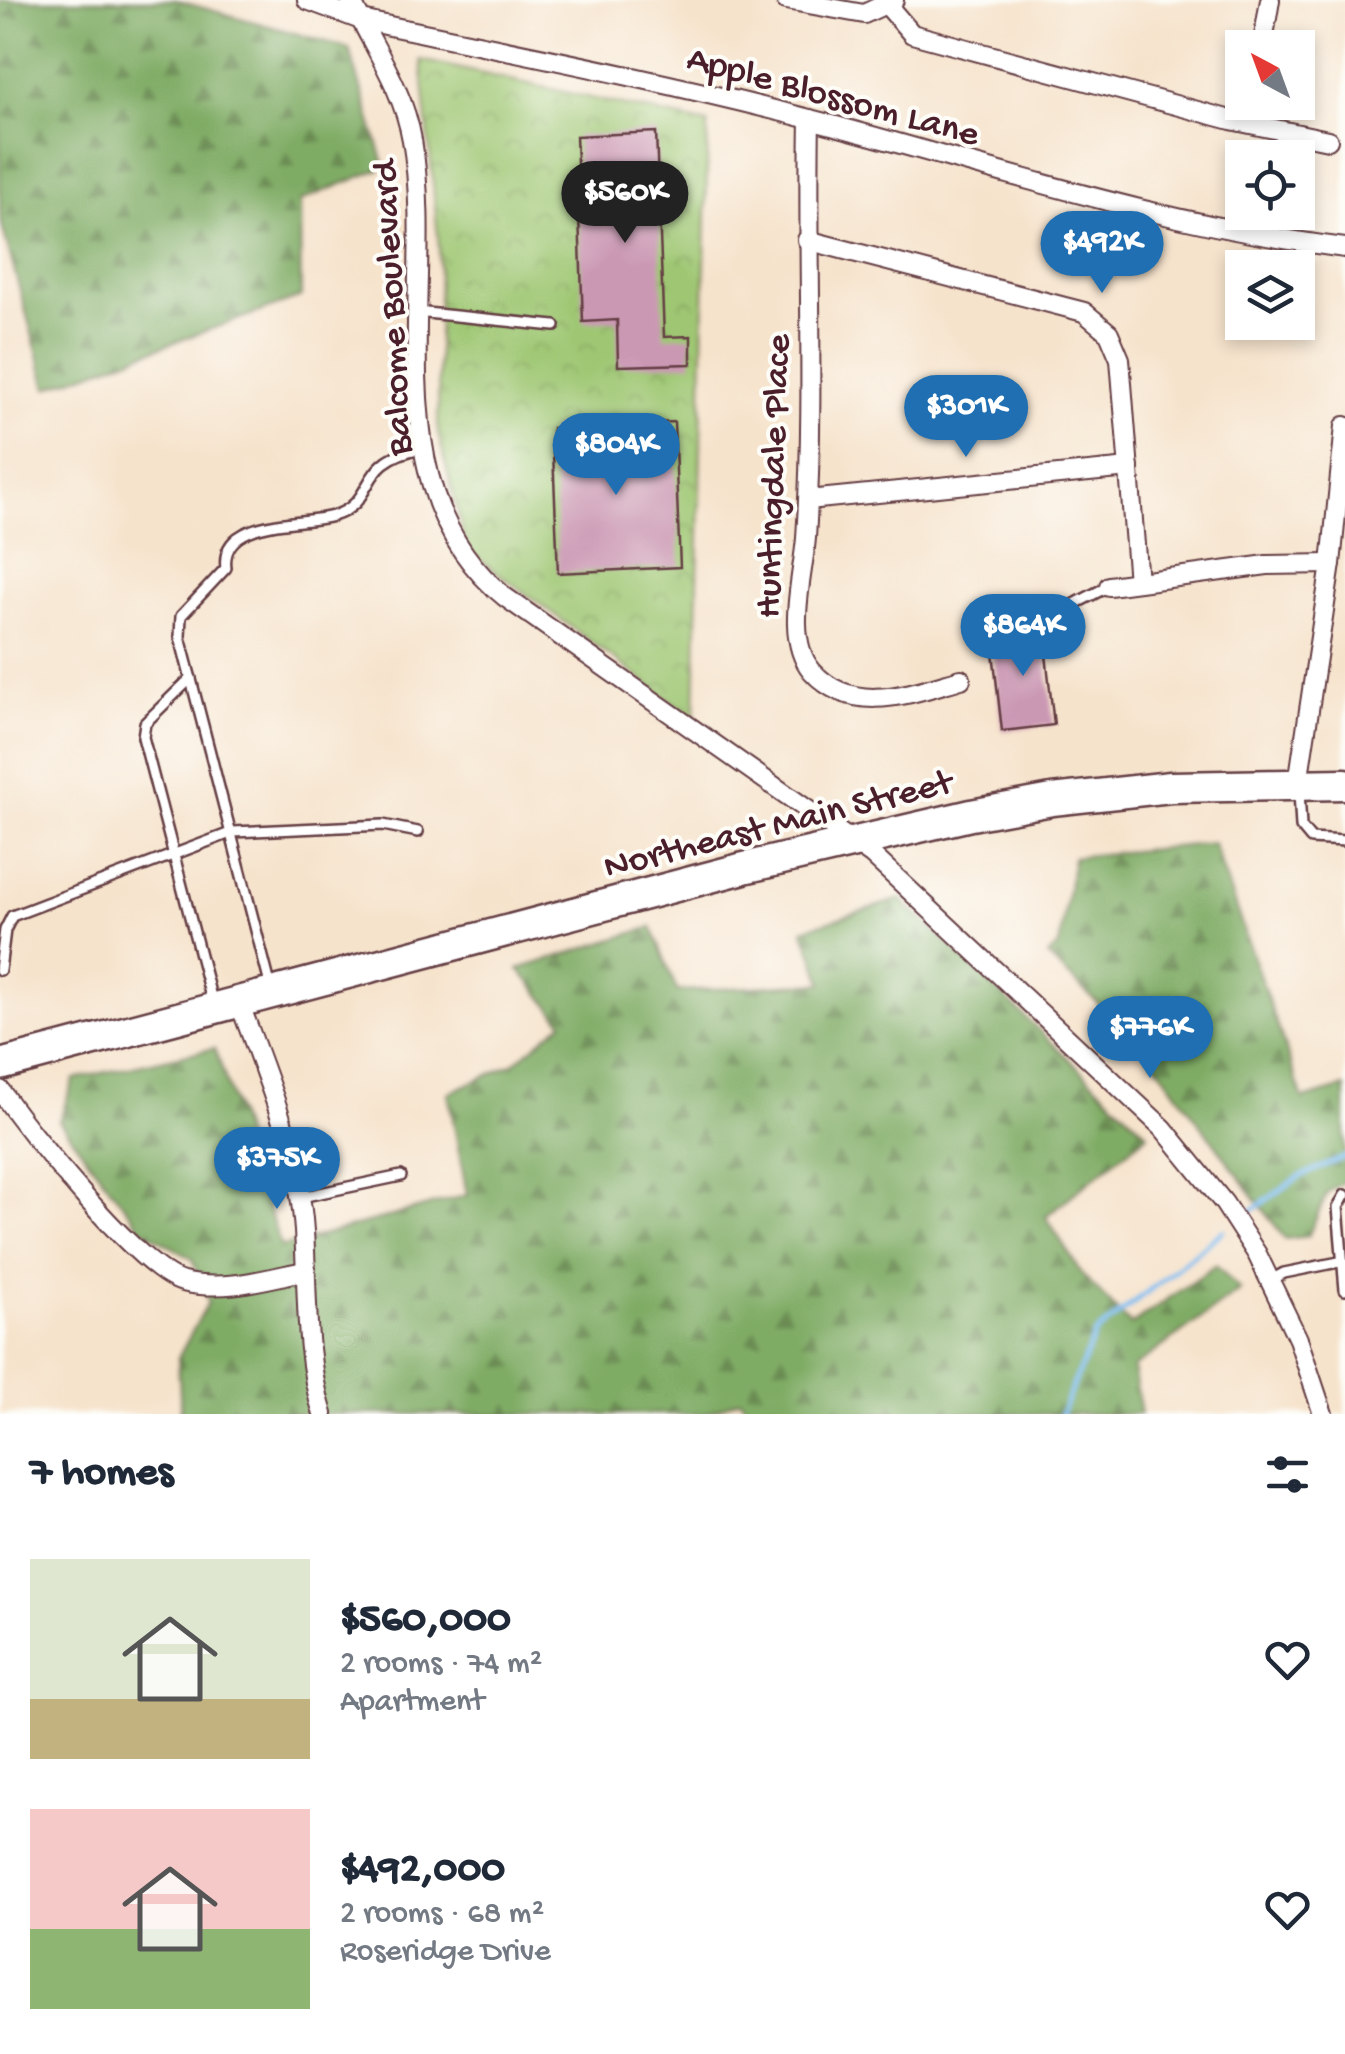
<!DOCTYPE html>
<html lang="en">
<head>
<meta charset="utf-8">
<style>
	body { margin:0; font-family:"Gochi Hand",sans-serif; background:#f2f2f3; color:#1f2937; height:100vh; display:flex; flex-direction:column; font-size:38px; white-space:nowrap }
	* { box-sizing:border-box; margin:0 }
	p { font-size:32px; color:#747a83 }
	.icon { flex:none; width:55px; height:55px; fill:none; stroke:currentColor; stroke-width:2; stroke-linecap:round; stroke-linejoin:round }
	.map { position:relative; height:1414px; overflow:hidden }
	.sheet { display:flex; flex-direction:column; background:#fff; flex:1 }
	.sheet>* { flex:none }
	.needle { width:65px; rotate:319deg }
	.fabs { position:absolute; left:1225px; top:30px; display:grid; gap:20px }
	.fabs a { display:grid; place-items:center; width:90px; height:90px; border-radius:0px; background:#fff; box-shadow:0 5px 15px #0003; font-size:50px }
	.price { position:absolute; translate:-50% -85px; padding:0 22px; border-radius:35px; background:#1f6fb2; color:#fff; font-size:32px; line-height:65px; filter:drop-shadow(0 2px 5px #0008) }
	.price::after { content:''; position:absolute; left:50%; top:60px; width:30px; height:22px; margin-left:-15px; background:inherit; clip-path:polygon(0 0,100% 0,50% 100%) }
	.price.current { background:#222; color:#fff }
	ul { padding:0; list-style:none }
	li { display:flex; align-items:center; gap:30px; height:250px; padding:0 30px }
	li span { display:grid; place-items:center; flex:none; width:280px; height:200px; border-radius:0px; color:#555 }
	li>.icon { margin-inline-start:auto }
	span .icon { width:120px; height:120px; fill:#fffc; stroke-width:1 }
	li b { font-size:42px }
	h2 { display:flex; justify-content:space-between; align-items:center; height:120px; padding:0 30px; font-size:42px }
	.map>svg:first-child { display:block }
	.forest { fill:url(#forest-firs); stroke:#646648; stroke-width:2.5 }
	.park { fill:url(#park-crowns); stroke:#74734f; stroke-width:2.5 }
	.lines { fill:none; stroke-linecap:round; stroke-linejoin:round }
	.stream { stroke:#7bbcf0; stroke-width:5 }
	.building { fill:#cb98b4 }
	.lane-casing { stroke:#643c43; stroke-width:14 }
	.street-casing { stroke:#643c43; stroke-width:22 }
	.primary-casing { stroke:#643c43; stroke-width:35 }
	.lane { stroke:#fff; stroke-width:9 }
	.street { stroke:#fff; stroke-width:18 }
	.primary { stroke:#fff; stroke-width:30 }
	.labels { text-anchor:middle; stroke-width:8; stroke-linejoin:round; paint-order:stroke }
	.street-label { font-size:38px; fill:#4a1f2b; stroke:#fdfcf7 }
</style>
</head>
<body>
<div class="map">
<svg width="1345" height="1414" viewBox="0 0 1345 1414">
	<defs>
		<pattern id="forest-firs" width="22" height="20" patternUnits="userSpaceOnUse" patternTransform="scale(2.5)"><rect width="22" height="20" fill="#7fac65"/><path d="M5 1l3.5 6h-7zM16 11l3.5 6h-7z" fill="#6a8b53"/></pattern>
		<pattern id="park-crowns" width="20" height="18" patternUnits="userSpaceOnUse" patternTransform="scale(2.5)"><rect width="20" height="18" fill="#9fc773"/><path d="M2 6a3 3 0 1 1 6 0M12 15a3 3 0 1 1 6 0" fill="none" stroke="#8aaa64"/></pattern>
	</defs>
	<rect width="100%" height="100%" fill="#fdfcf7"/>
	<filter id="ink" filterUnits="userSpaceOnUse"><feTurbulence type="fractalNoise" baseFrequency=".01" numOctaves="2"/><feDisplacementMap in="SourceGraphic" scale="20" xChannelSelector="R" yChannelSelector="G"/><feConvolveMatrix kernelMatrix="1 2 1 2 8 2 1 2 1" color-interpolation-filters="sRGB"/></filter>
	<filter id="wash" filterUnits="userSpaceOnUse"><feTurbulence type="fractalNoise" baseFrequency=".0048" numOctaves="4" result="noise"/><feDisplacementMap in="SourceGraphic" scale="40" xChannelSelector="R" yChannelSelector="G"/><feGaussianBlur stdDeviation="2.25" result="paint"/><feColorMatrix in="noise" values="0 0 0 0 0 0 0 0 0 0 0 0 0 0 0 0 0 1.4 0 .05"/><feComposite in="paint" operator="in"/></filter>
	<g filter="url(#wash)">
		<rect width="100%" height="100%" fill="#f6e3cc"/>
		<g class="forest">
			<path d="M 0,0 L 175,0 L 349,48 L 385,167 L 300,201 L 301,297 L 47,388 L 0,219 Z"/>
			<path d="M 1213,843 L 1303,1099 L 1345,1087 L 1345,1181 L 1328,1192 L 1308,1236 L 1285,1239 L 1140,1042 L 1047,956 L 1059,946 L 1073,857 Z"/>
			<path d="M 901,899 L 1148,1134 L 1046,1216 L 1080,1272 L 1131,1325 L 1216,1265 L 1240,1290 L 1133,1368 L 1141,1414 L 748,1414 L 741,1399 L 705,1414 L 181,1414 L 178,1358 L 208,1302 L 192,1259 L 142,1229 L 59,1121 L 74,1079 L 215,1048 L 281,1247 L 467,1195 L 448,1093 L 513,1064 L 563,1022 L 519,969 L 652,927 L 677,991 L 823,983 L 803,929 Z"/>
		</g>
		<path class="park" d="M 421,60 L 708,124 L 695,719 L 467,550 L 438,433 L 439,248 Z"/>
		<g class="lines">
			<g class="stream">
				<path d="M 1244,1216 L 1299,1177 L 1345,1157"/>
				<path d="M 1061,1414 L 1095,1334 L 1223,1231"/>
			</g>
		</g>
		<g id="blocks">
			<g class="building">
				<path d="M 656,132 L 664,337 L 691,336 L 691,364 L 618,366 L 617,320 L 583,322 L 576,136 Z"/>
				<path d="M 674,422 L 680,567 L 558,573 L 552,428 Z"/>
				<path d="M 1043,628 L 1054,725 L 1002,731 L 991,634 Z"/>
			</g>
		</g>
	</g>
	<g filter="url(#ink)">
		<use href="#blocks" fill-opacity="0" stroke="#643c43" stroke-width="2.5"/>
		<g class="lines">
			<defs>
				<g id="lane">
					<path d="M 416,312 L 555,326"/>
					<path d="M 1009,619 L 1065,609 L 1109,586"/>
					<path d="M 191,678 L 145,723 L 143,737 L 212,1001"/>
					<path d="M 1299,791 L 1301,827 L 1311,839 L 1345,841"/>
					<path d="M 0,970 L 5,930 L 12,916 L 233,832 L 383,825 L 418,832"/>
					<path d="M 271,988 L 180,637 L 181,616 L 226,568 C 219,517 303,525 333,516 C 380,501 354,460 422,448"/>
					<path d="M 1345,1195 L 1338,1207 L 1345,1290"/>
					<path d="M 301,1197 L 401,1176"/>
					<path d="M 1271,1280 L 1284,1273 L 1339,1262"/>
				</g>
				<g id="street">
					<path d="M 307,0 L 361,20 C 515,52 669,82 821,122 C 993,168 1167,226 1345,248"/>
					<path d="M 351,0 C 373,47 403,88 412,140 C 438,287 369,488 505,597 L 872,855 L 1163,1128 L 1224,1203 L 1257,1254 L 1298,1339 L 1323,1414"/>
					<path d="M 786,0 L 864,14 L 894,0"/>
					<path d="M 888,6 L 912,34 L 1231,120 L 1328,140"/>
					<path d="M 1262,48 L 1270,0"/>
					<path d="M 810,119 C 807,258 815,399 806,538 C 803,577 784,639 812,671 C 853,717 911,693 961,679"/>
					<path d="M 807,240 L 1084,312 L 1109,333 L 1120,359 L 1138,582"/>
					<path d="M 808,500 L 1129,468"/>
					<path d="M 1109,586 L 1267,565 L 1331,564"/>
					<path d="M 1298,783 L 1331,564 L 1345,426"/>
					<path d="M 239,1002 C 266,1075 299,1153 304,1231 C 308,1293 304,1354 323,1414"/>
					<path d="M 0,1090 C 26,1130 140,1271 183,1282 C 223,1292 265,1279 304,1271"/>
				</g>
				<path id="primary" d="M 0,1065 L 744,868 L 971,815 L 1052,800 L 1171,787 L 1345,784"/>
			</defs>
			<use href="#lane" class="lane-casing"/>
			<use href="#street" class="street-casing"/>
			<use href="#primary" class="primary-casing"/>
			<use href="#lane" class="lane"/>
			<use href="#street" class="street"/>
			<use href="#primary" class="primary"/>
		</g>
	</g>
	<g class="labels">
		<g class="street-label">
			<text transform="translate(834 93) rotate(15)" y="13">Apple Blossom Lane</text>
			<text transform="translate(389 308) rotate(-93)" y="13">Balcome Boulevard</text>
			<text transform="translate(770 476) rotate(-88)" y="13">Huntingdale Place</text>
			<text transform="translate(777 821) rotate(-14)" y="13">Northeast Main Street</text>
		</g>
	</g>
</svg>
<div class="fabs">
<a><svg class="needle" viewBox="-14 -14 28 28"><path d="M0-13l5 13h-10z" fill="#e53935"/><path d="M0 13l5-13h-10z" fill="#747a83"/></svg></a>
<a><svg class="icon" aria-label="locate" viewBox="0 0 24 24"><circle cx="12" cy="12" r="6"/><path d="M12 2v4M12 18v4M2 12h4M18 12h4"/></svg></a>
<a><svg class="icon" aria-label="layers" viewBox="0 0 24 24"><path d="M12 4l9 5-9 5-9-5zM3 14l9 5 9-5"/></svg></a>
</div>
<b class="price current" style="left:625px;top:246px">$560K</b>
<b class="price" style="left:1102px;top:296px">$492K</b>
<b class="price" style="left:966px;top:460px">$301K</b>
<b class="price" style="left:616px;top:498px">$804K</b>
<b class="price" style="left:1023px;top:679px">$864K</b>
<b class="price" style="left:1150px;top:1081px">$776K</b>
<b class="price" style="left:277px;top:1212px">$375K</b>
</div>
<section class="sheet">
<h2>7 homes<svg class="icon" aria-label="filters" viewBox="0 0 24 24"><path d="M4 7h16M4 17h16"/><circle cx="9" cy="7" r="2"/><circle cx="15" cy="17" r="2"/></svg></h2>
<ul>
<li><span style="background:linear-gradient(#dfe7d0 70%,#c2b280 0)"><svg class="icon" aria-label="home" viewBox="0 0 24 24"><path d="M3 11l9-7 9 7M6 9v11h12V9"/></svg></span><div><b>$560,000</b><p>2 rooms · 74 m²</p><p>Apartment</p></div><svg class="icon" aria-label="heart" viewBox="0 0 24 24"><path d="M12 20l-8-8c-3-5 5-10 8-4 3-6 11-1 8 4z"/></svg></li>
<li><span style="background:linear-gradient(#f6c9c9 60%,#8fb573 0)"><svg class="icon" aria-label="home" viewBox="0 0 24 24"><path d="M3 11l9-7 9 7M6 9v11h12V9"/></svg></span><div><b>$492,000</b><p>2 rooms · 68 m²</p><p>Roseridge Drive</p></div><svg class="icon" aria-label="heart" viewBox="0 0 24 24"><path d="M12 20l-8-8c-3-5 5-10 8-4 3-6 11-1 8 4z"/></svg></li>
</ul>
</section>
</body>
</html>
